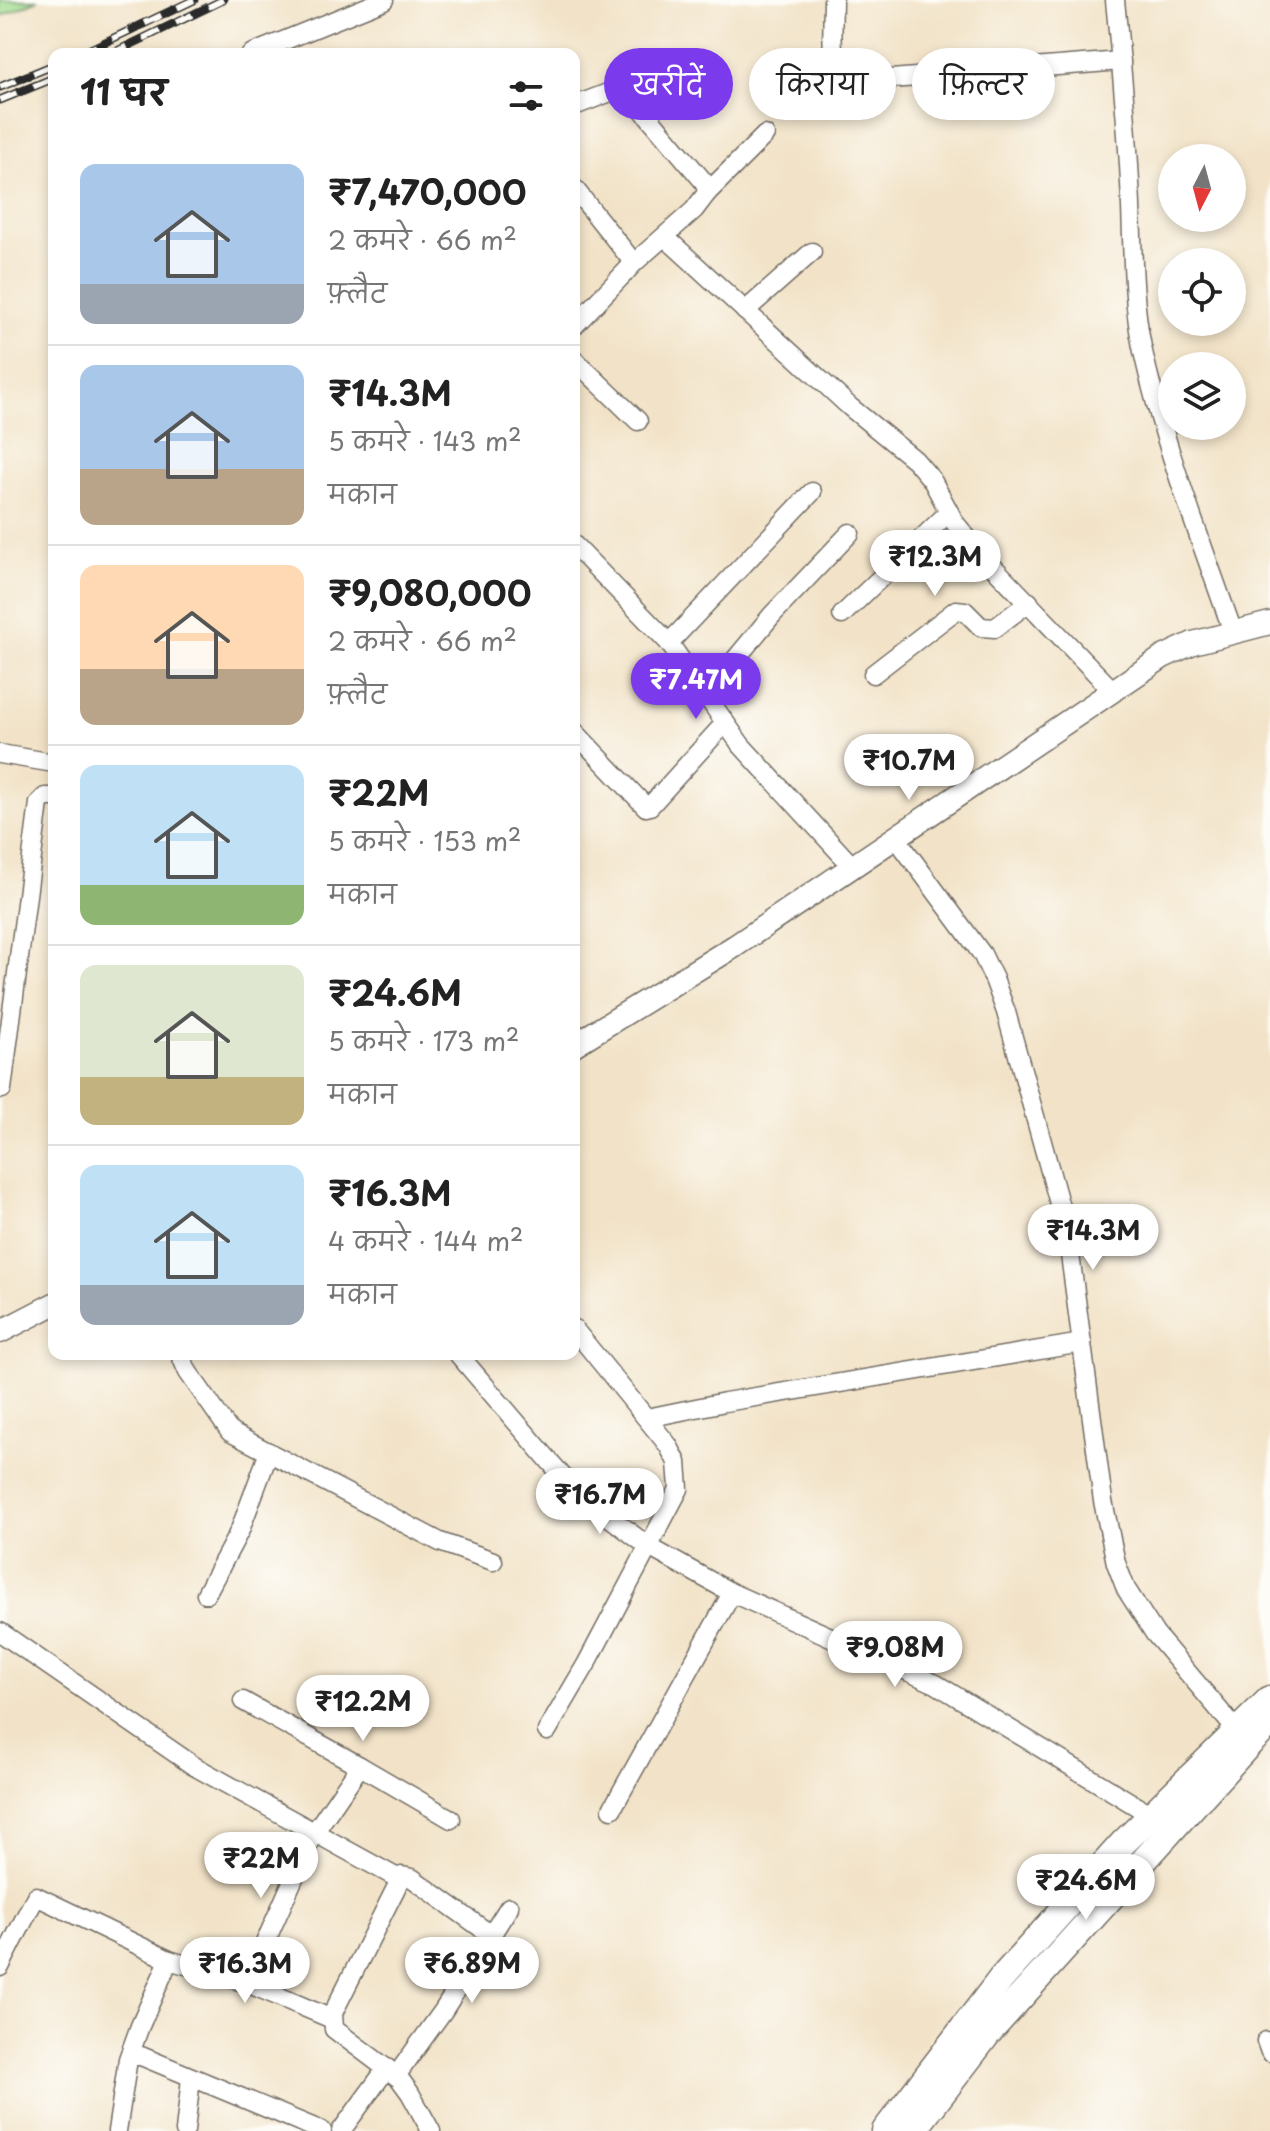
<!DOCTYPE html>
<html lang="hi">
<head>
<meta charset="utf-8">
<style>
	body { margin:0; font-family:"Playpen Sans","Playpen Sans Deva",sans-serif; background:#f6f6f6; color:#222; height:100vh; display:flex; flex-direction:column; font-size:30px; white-space:nowrap }
	* { box-sizing:border-box; margin:0 }
	p { font-size:26px; color:#767676 }
	.icon { flex:none; width:44px; height:44px; fill:none; stroke:currentColor; stroke-width:2; stroke-linecap:round; stroke-linejoin:round }
	.map { position:relative; flex:1; overflow:hidden }
	.sheet { position:absolute; left:48px; top:48px; width:532px; height:1312px; display:flex; flex-direction:column; background:#fff; border-radius:16px; box-shadow:0 4px 12px #0003 }
	.sheet>* { flex:none }
	.guide { position:absolute; left:604px; top:48px; width:546px; height:72px; display:flex; gap:16px }
	.needle { width:52px; rotate:186deg }
	.fabs { position:absolute; left:1158px; top:144px; display:grid; gap:16px }
	.fabs a { display:grid; place-items:center; width:88px; height:88px; border-radius:50%; background:#fff; box-shadow:0 4px 12px #0003; font-size:40px }
	.price { position:absolute; translate:-50% -68px; padding:0 18px; border-radius:28px; background:#fff; color:#222; font-size:26px; line-height:52px; filter:drop-shadow(0 2px 4px #0008) }
	.price::after { content:''; position:absolute; left:50%; top:48px; width:24px; height:18px; margin-left:-12px; background:inherit; clip-path:polygon(0 0,100% 0,50% 100%) }
	.price.selected { background:#7c3aed; color:#fff }
	ul { padding:0; list-style:none }
	li { display:flex; align-items:center; gap:24px; height:200px; padding:0 32px }
	li+li { border-top:2px solid #e0e0e0 }
	li span { display:grid; place-items:center; flex:none; width:224px; height:160px; border-radius:16px; color:#555 }
	li>.icon { margin-inline-start:auto }
	span .icon { width:96px; height:96px; fill:#fffc; stroke-width:1 }
	li b { font-size:34px }
	h2 { display:flex; justify-content:space-between; align-items:center; height:96px; padding:0 32px; font-size:34px }
	.tag { padding:0 28px; border-radius:36px; background:#fff; box-shadow:0 4px 12px #0003; font-size:28px; line-height:72px }
	.tag.selected { background:#7c3aed; color:#fff }
	.map>svg:first-child { display:block }
	.green { fill:#9fdb8e; stroke:#65835c; stroke-width:2 }
	.lines { fill:none; stroke-linecap:round; stroke-linejoin:round }
	.minor-casing { stroke:#716b62; stroke-width:21 }
	.tertiary-casing { stroke:#716b62; stroke-width:25 }
	.secondary-casing { stroke:#716b62; stroke-width:29 }
	.minor { stroke:#fff; stroke-width:18 }
	.tertiary { stroke:#fff; stroke-width:22 }
	.secondary { stroke:#fff; stroke-width:26 }
	.rail-casing { stroke:#2b2b2b; stroke-width:9 }
	.rail { stroke:#fdfcf7; stroke-width:6; stroke-dasharray:18; stroke-linecap:butt }
</style>
</head>
<body>
<div class="map">
<svg width="1270" height="2131" viewBox="0 0 1270 2131">
	<rect width="100%" height="100%" fill="#fdfcf7"/>
	<filter id="ink" filterUnits="userSpaceOnUse"><feTurbulence type="fractalNoise" baseFrequency=".0125" numOctaves="2"/><feDisplacementMap in="SourceGraphic" scale="16" xChannelSelector="R" yChannelSelector="G"/><feConvolveMatrix kernelMatrix="1 2 1 2 8 2 1 2 1" color-interpolation-filters="sRGB"/></filter>
	<filter id="wash" filterUnits="userSpaceOnUse"><feTurbulence type="fractalNoise" baseFrequency=".006" numOctaves="4" result="noise"/><feDisplacementMap in="SourceGraphic" scale="32" xChannelSelector="R" yChannelSelector="G"/><feGaussianBlur stdDeviation="1.8" result="paint"/><feColorMatrix in="noise" values="0 0 0 0 0 0 0 0 0 0 0 0 0 0 0 0 0 1.4 0 .05"/><feComposite in="paint" operator="in"/></filter>
	<g filter="url(#wash)">
		<rect width="100%" height="100%" fill="#f2e3c8"/>
		<path class="green" d="M 0,0 L 38,0 L 0,17 Z"/>
	</g>
	<g filter="url(#ink)">
		<g class="lines">
			<defs>
				<g id="minor">
					<path d="M 833,0 C 833,18 830,56 837,72 C 841,78 846,80 853,82 L 1121,61"/>
					<path d="M 1115,0 C 1121,61 1127,122 1130,183 C 1133,237 1131,293 1142,347 C 1163,444 1200,538 1233,632"/>
					<path d="M 251,54 L 384,0"/>
					<path d="M 574,106 L 613,91 L 626,90 L 705,183 L 707,193 L 694,210 L 634,263 L 574,326"/>
					<path d="M 574,188 L 634,263"/>
					<path d="M 707,193 L 765,135"/>
					<path d="M 665,237 L 850,407 L 915,460 L 932,480 L 955,523 L 978,551 L 1113,691"/>
					<path d="M 745,311 L 812,252"/>
					<path d="M 574,359 L 638,421"/>
					<path d="M 574,545 L 669,643 L 741,745 L 852,866"/>
					<path d="M 842,615 L 949,512"/>
					<path d="M 669,643 L 812,492"/>
					<path d="M 873,674 L 956,610 L 965,611 L 981,627 L 995,628 L 1029,602"/>
					<path d="M 705,696 L 772,615 L 850,533"/>
					<path d="M 574,731 L 646,807 L 650,806 L 724,724"/>
					<path d="M 0,754 L 54,763"/>
					<path d="M 897,839 L 982,954 L 994,979 L 1006,1012 L 1067,1232 L 1103,1501 L 1116,1563 L 1126,1589 L 1155,1634 L 1237,1731"/>
					<path d="M 2,1089 L 39,803 L 45,797 L 54,797"/>
					<path d="M 180,1354 L 188,1372 L 230,1432 L 440,1542 L 493,1561"/>
					<path d="M 458,1354 L 576,1492 L 649,1547 L 732,1593 L 936,1684 L 1151,1815"/>
					<path d="M 647,1418 L 725,1402 L 1082,1343"/>
					<path d="M 206,1594 L 240,1530 L 269,1452"/>
					<path d="M 0,1632 L 194,1766 L 399,1879"/>
					<path d="M 243,1701 L 360,1766 L 314,1833 L 247,1983"/>
					<path d="M 547,1731 L 587,1663 L 679,1489 L 677,1462 L 668,1445 L 574,1329"/>
					<path d="M 360,1766 L 451,1819"/>
					<path d="M 612,1809 L 732,1593"/>
					<path d="M 0,1967 L 36,1896 L 169,1960 L 247,1983 L 332,2019"/>
					<path d="M 1266,2041 L 1270,2052"/>
					<path d="M 130,2056 L 141,2056 L 322,2131"/>
					<path d="M 396,2076 L 443,2011 L 509,1907"/>
					<path d="M 117,2131 L 128,2059 L 140,2026 L 169,1960"/>
					<path d="M 185,2131 L 191,2078"/>
					<path d="M 341,2131 L 387,2068"/>
					<path d="M 431,2131 L 410,2093 L 399,2078 L 334,2029 L 333,2013 L 402,1876 L 412,1878 L 491,1935"/>
				</g>
				<g id="tertiary">
					<path d="M 574,1045 L 735,946 L 1163,657 L 1193,643 L 1270,623"/>
					<path d="M 0,1332 L 54,1304"/>
				</g>
				<g id="secondary">
					<path d="M 885,2131 L 1001,1979 L 1124,1842 L 1270,1699"/>
					<path d="M 913,2131 L 989,2032 L 1250,1743 L 1267,1727"/>
				</g>
			</defs>
			<use href="#minor" class="minor-casing"/>
			<use href="#tertiary" class="tertiary-casing"/>
			<use href="#secondary" class="secondary-casing"/>
			<use href="#minor" class="minor"/>
			<use href="#tertiary" class="tertiary"/>
			<use href="#secondary" class="secondary"/>
			<defs>
				<g id="rail">
					<path d="M 80,54 L 194,0"/>
					<path d="M 111,54 L 223,0"/>
					<path d="M 0,87 L 54,65"/>
					<path d="M 0,100 L 54,78"/>
				</g>
			</defs>
			<use href="#rail" class="rail-casing"/>
			<use href="#rail" class="rail"/>
		</g>
	</g>
</svg>
<div class="fabs">
<a><svg class="needle" viewBox="-14 -14 28 28"><path d="M0-13l5 13h-10z" fill="#e53935"/><path d="M0 13l5-13h-10z" fill="#767676"/></svg></a>
<a><svg class="icon" aria-label="locate" viewBox="0 0 24 24"><circle cx="12" cy="12" r="6"/><path d="M12 2v4M12 18v4M2 12h4M18 12h4"/></svg></a>
<a><svg class="icon" aria-label="layers" viewBox="0 0 24 24"><path d="M12 4l9 5-9 5-9-5zM3 14l9 5 9-5"/></svg></a>
</div>
<b class="price" style="left:935px;top:598px">₹12.3M</b>
<b class="price selected" style="left:696px;top:721px">₹7.47M</b>
<b class="price" style="left:909px;top:802px">₹10.7M</b>
<b class="price" style="left:1093px;top:1272px">₹14.3M</b>
<b class="price" style="left:600px;top:1536px">₹16.7M</b>
<b class="price" style="left:895px;top:1689px">₹9.08M</b>
<b class="price" style="left:363px;top:1743px">₹12.2M</b>
<b class="price" style="left:261px;top:1900px">₹22M</b>
<b class="price" style="left:1086px;top:1922px">₹24.6M</b>
<b class="price" style="left:245px;top:2005px">₹16.3M</b>
<b class="price" style="left:472px;top:2005px">₹6.89M</b>
<div class="guide">
<a class="tag selected">खरीदें</a>
<a class="tag">किराया</a>
<a class="tag">फ़िल्टर</a>
</div>
<section class="sheet">
<h2>11 घर<svg class="icon" aria-label="filters" viewBox="0 0 24 24"><path d="M4 7h16M4 17h16"/><circle cx="9" cy="7" r="2"/><circle cx="15" cy="17" r="2"/></svg></h2>
<ul>
<li><span style="background:linear-gradient(#a9c7e8 75%,#9aa5b1 0)"><svg class="icon" aria-label="home" viewBox="0 0 24 24"><path d="M3 11l9-7 9 7M6 9v11h12V9"/></svg></span><div><b>₹7,470,000</b><p>2 कमरे · 66 m²</p><p>फ़्लैट</p></div></li>
<li><span style="background:linear-gradient(#a9c7e8 65%,#b9a48a 0)"><svg class="icon" aria-label="home" viewBox="0 0 24 24"><path d="M3 11l9-7 9 7M6 9v11h12V9"/></svg></span><div><b>₹14.3M</b><p>5 कमरे · 143 m²</p><p>मकान</p></div></li>
<li><span style="background:linear-gradient(#ffd9b3 65%,#b9a48a 0)"><svg class="icon" aria-label="home" viewBox="0 0 24 24"><path d="M3 11l9-7 9 7M6 9v11h12V9"/></svg></span><div><b>₹9,080,000</b><p>2 कमरे · 66 m²</p><p>फ़्लैट</p></div></li>
<li><span style="background:linear-gradient(#bfe0f5 75%,#8fb573 0)"><svg class="icon" aria-label="home" viewBox="0 0 24 24"><path d="M3 11l9-7 9 7M6 9v11h12V9"/></svg></span><div><b>₹22M</b><p>5 कमरे · 153 m²</p><p>मकान</p></div></li>
<li><span style="background:linear-gradient(#dfe7d0 70%,#c2b280 0)"><svg class="icon" aria-label="home" viewBox="0 0 24 24"><path d="M3 11l9-7 9 7M6 9v11h12V9"/></svg></span><div><b>₹24.6M</b><p>5 कमरे · 173 m²</p><p>मकान</p></div></li>
<li><span style="background:linear-gradient(#bfe0f5 75%,#9aa5b1 0)"><svg class="icon" aria-label="home" viewBox="0 0 24 24"><path d="M3 11l9-7 9 7M6 9v11h12V9"/></svg></span><div><b>₹16.3M</b><p>4 कमरे · 144 m²</p><p>मकान</p></div></li>
</ul>
</section>
</div>
</body>
</html>
